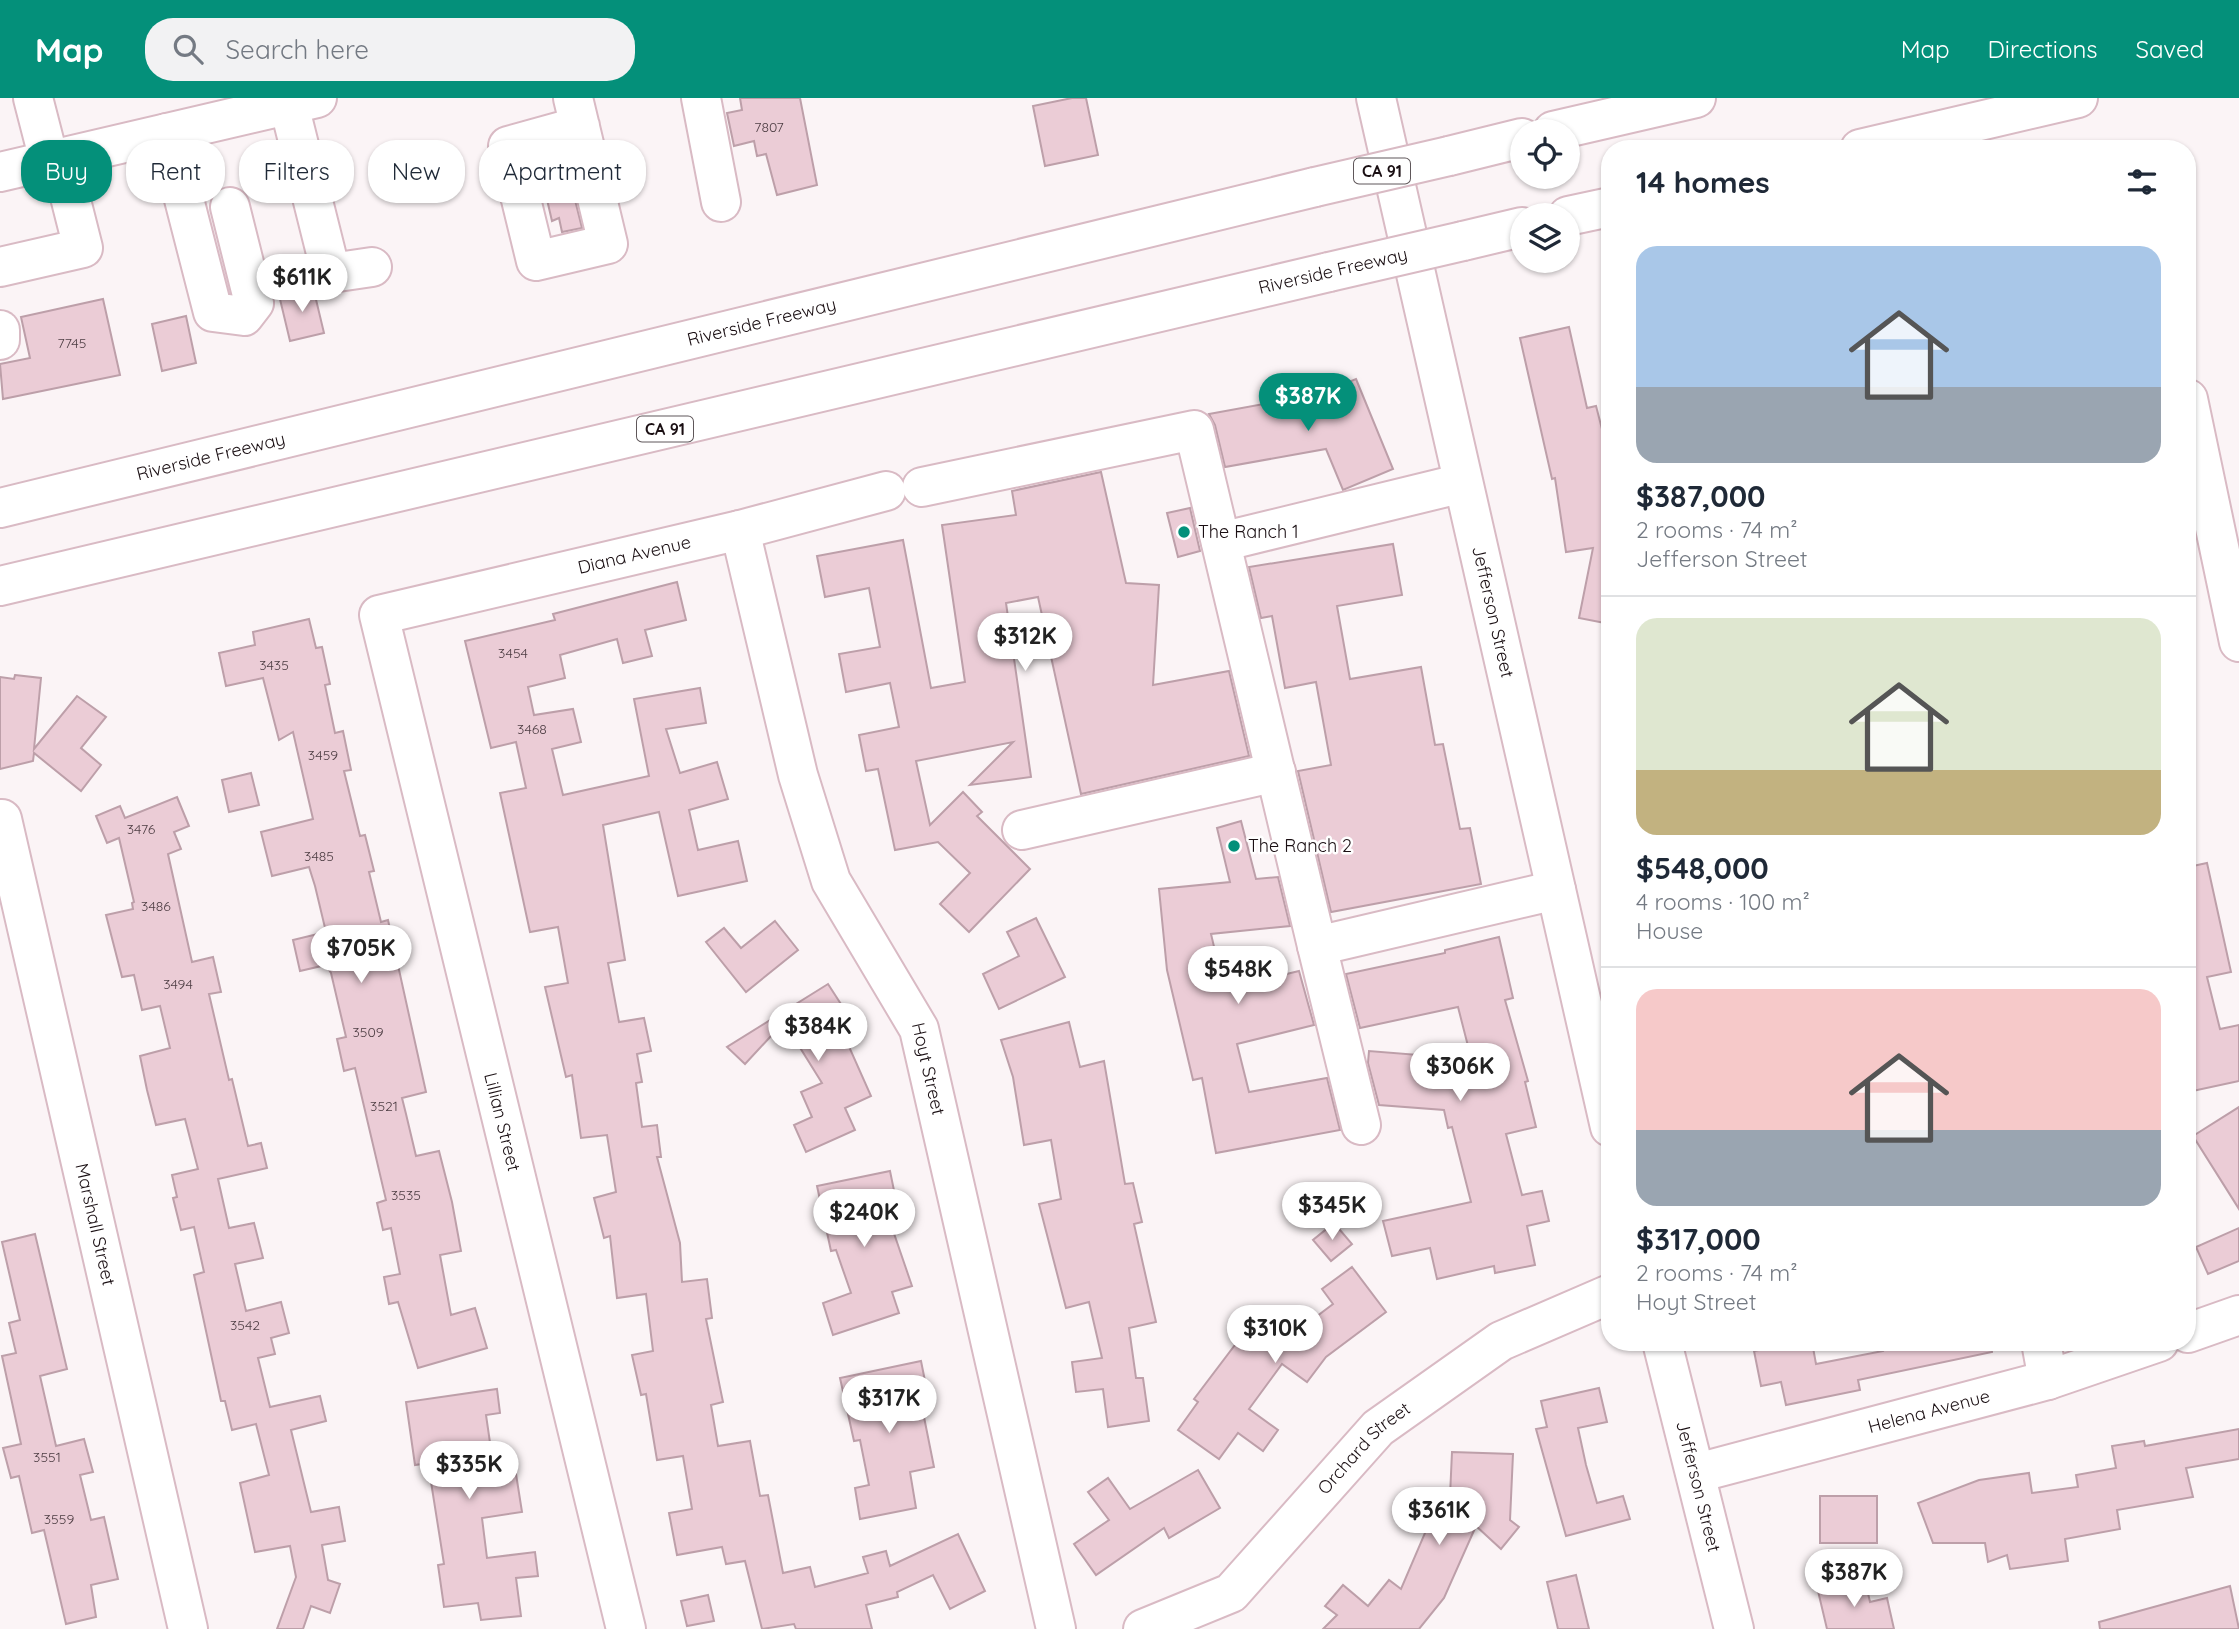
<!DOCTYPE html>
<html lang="en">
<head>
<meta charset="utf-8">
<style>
	body { margin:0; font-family:Quicksand,sans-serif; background:#f2f2f3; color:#1f2937; height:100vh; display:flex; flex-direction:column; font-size:26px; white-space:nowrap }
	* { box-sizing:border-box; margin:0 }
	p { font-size:23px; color:#747a83 }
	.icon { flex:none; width:38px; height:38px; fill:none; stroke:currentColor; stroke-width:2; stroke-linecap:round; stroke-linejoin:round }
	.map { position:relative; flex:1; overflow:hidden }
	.drawer { position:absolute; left:1601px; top:42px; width:595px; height:1211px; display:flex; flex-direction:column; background:#fff; border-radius:28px; box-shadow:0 2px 5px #0004 }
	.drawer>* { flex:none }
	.hud { position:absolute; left:21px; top:42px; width:665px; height:63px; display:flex; gap:14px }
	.controls { position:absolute; left:1510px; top:21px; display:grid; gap:14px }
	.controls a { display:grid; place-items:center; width:70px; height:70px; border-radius:50%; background:#fff; box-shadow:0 2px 5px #0004; font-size:35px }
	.price { position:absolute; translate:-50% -60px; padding:0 16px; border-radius:24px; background:#fff; color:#222; font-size:23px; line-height:46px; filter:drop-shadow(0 2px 4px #0008) }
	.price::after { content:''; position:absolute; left:50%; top:42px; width:21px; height:16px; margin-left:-10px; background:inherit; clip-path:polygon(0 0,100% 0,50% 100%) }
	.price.active { background:#04907a; color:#fff }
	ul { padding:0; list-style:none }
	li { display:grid; align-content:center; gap:14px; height:371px; padding:0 35px }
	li+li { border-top:2px solid #e0e1e3 }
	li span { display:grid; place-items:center; height:217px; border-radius:21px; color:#555 }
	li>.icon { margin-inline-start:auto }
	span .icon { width:126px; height:126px; fill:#fffc; stroke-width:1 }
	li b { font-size:30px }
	h2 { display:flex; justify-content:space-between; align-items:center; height:84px; padding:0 35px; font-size:30px }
	.chip { padding:0 24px; border-radius:28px; background:#fff; box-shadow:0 2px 5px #0004; font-size:24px; line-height:63px }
	.chip.active { background:#04907a; color:#fff }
	header { display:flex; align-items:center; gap:42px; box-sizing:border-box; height:98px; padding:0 35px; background:#04907a; color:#fff }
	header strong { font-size:33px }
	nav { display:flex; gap:38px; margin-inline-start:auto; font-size:24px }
	.search { width:490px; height:63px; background:#f2f2f3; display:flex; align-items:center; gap:18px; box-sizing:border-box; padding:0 24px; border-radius:28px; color:#747a83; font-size:26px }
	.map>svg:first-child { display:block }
	.building { fill:#ebccd6; stroke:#bd9fa9; stroke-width:2 }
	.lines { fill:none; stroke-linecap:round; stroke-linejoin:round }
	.minor-casing { stroke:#d9bac4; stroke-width:42 }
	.major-casing { stroke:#d9bac4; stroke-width:42 }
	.highway-casing { stroke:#d9bac4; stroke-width:42 }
	.minor { stroke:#fff; stroke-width:38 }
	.major { stroke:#fff; stroke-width:38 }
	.highway { stroke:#fff; stroke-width:38 }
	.highway-bridge-casing { stroke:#d9bac4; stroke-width:42; stroke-linecap:butt }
	.highway-bridge { stroke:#fff; stroke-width:38 }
	.poi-dot { fill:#04907a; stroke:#fff; stroke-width:2.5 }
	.labels { text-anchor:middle; stroke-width:5; stroke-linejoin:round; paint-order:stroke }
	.number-label { font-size:14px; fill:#4e3e44 }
	.shield { fill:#fff; stroke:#5f575a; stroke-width:2 }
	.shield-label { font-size:16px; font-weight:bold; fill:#1a0f13 }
	.street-label { font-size:18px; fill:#1a0f13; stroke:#fff }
	.poi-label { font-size:18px; fill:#1a0f13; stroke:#fff; text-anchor:start }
</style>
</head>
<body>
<header>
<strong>Map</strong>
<div class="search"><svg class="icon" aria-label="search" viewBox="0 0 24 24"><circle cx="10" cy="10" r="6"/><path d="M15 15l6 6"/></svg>Search here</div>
<nav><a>Map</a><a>Directions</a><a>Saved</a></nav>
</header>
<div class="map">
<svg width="2239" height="1531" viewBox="0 0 2239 1531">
	<rect width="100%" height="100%" fill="#fbf4f6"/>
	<g class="building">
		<path d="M 740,0 L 800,0 L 817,87 L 777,97 L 766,56 L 757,58 L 754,43 L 734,48 L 727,15 L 742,12 Z"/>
		<path d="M 1072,0 L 1086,0 L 1098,57 L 1045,68 L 1033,8 Z"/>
		<path d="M 568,74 L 582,130 L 562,134 L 559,120 L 552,123 L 542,80 Z"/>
		<path d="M 313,189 L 324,235 L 290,243 L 279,197 Z"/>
		<path d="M 103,201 L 120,277 L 3,301 L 0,266 L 30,260 L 21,219 Z"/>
		<path d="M 186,218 L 196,265 L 162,273 L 152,226 Z"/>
		<path d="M 1569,229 L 1587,310 L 1596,308 L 1602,331 L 1610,329 L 1610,416 L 1606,416 L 1610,420 L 1610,526 L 1579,520 L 1593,450 L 1566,454 L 1555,380 L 1552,381 L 1520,240 Z"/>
		<path d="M 1356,281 L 1393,371 L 1343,392 L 1326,351 L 1225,369 L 1215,327 L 1209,316 L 1319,296 Z"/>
		<path d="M 1101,374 L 1126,485 L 1159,487 L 1153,587 L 1229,573 L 1249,658 L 1081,696 L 1038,499 L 1006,505 L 1031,679 L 970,687 L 1013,644 L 916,663 L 930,727 L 963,694 L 982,714 L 977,718 L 1030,771 L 969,834 L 940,806 L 970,775 L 938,744 L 895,752 L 878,671 L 866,673 L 859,637 L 899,629 L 890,585 L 846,594 L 839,556 L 880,549 L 869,490 L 825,499 L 817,458 L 903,442 L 931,590 L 965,584 L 942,427 L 1016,417 L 1012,393 Z"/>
		<path d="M 1190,410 L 1200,453 L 1178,459 L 1167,415 Z"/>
		<path d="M 1393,446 L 1402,497 L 1337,508 L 1350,581 L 1421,569 L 1435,647 L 1443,646 L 1460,731 L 1470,730 L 1481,786 L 1331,814 L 1298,673 L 1331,667 L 1316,584 L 1285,590 L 1272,518 L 1261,520 L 1249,469 Z"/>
		<path d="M 677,484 L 686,522 L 645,532 L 652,558 L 623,565 L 617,541 L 560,557 L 565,580 L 528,589 L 534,617 L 573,611 L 581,644 L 552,651 L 563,697 L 649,678 L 634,601 L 700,590 L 706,625 L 666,631 L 680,675 L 717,664 L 728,701 L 689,712 L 698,752 L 738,743 L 747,783 L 678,798 L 659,714 L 603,727 L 625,862 L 608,865 L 619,924 L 644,920 L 651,953 L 637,956 L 642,984 L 636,985 L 642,1029 L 657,1027 L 661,1059 L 657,1059 L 680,1145 L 682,1184 L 707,1181 L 712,1220 L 706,1221 L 723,1304 L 711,1307 L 718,1348 L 750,1343 L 760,1398 L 768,1397 L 783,1475 L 810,1469 L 815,1489 L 868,1475 L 863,1459 L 886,1453 L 890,1468 L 958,1436 L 985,1493 L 950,1511 L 933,1477 L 897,1494 L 898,1499 L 866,1507 L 872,1531 L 796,1531 L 794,1526 L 762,1531 L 745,1463 L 726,1466 L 722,1449 L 677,1457 L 669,1415 L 692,1411 L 683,1358 L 657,1362 L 646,1296 L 641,1297 L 632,1257 L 653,1253 L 646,1196 L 617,1200 L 610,1138 L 604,1140 L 594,1100 L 616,1094 L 607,1037 L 581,1040 L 572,977 L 566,979 L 545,889 L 568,885 L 558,829 L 530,834 L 500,695 L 526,690 L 516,644 L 491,650 L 465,543 L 555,522 L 553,516 Z"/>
		<path d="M 309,521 L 316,550 L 322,549 L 330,586 L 325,587 L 335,635 L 343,633 L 351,672 L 344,673 L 360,738 L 365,737 L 374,773 L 369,774 L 381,824 L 388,822 L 426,994 L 402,1000 L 406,1016 L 416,1058 L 439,1053 L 452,1104 L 461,1153 L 440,1157 L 451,1217 L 475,1210 L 487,1250 L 418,1270 L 398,1204 L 389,1206 L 384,1179 L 400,1176 L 391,1130 L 383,1132 L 377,1105 L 386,1102 L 355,970 L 344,973 L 337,941 L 346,939 L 331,875 L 326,867 L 300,873 L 293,842 L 326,834 L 315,788 L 309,769 L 272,778 L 261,734 L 313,721 L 293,634 L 279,642 L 263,580 L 226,588 L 219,555 L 255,547 L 253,534 Z"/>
		<path d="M 15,577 L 41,580 L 34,651 L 77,598 L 106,619 L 81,650 L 101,667 L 81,693 L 34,655 L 33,663 L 0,671 L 0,579 L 14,581 Z"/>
		<path d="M 251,675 L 259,707 L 229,714 L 222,682 Z"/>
		<path d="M 177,699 L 189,728 L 174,734 L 181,751 L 168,756 L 192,864 L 213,859 L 221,894 L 209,896 L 229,982 L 232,981 L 248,1048 L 261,1045 L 267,1070 L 218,1081 L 229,1130 L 254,1125 L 263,1160 L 235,1166 L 246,1213 L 281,1204 L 289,1235 L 271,1240 L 275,1256 L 258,1260 L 270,1309 L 320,1298 L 326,1323 L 291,1332 L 311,1414 L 339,1409 L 345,1443 L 322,1447 L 328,1482 L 340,1486 L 330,1515 L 311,1508 L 303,1531 L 277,1531 L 296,1479 L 290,1448 L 255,1454 L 240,1385 L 269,1377 L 256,1326 L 232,1332 L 225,1303 L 221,1303 L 194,1177 L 204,1174 L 194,1129 L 181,1132 L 173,1100 L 177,1099 L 172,1077 L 198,1071 L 185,1021 L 156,1027 L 147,992 L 140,958 L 170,950 L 160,908 L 142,912 L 134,877 L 122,879 L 106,817 L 133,811 L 132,805 L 134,804 L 119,740 L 107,745 L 96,718 L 120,708 L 125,720 Z"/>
		<path d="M 1241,723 L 1256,781 L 1278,779 L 1290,828 L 1211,836 L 1224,891 L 1299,873 L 1314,927 L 1237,946 L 1249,994 L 1327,980 L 1340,1032 L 1216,1055 L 1202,980 L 1193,982 L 1167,872 L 1159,791 L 1230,784 L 1217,730 Z"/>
		<path d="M 2207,765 L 2231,874 L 2207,879 L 2220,931 L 2239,927 L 2239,983 L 2188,994 L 2188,769 Z"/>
		<path d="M 1036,820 L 1065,879 L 999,911 L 983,876 L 1019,858 L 1007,834 Z"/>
		<path d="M 775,823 L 798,852 L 746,894 L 706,844 L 724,830 L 741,850 Z"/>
		<path d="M 1499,839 L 1513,900 L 1505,902 L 1528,983 L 1525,984 L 1536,1029 L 1506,1036 L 1522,1097 L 1542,1093 L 1549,1123 L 1527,1128 L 1535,1167 L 1495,1175 L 1494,1168 L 1437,1181 L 1430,1150 L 1392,1158 L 1383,1123 L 1471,1104 L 1452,1029 L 1448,1030 L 1444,1012 L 1379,1007 L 1368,965 L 1369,953 L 1431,958 L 1468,948 L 1458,909 L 1360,930 L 1346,876 L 1445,855 L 1445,852 Z"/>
		<path d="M 828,886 L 859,934 L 846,942 L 871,998 L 845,1010 L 855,1032 L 806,1054 L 794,1027 L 812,1019 L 801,994 L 822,985 L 784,924 L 745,966 L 727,949 Z"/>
		<path d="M 1069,924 L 1080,969 L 1104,963 L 1125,1086 L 1133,1085 L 1142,1124 L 1134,1126 L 1156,1224 L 1129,1230 L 1136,1280 L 1143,1280 L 1149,1323 L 1108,1329 L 1103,1291 L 1076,1294 L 1072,1264 L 1102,1260 L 1089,1204 L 1066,1210 L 1039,1106 L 1061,1101 L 1051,1042 L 1024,1047 L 1013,979 L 1001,942 Z"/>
		<path d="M 2239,1009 L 2239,1111 L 2193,1038 Z"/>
		<path d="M 890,1073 L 898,1112 L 887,1115 L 912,1188 L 892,1194 L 899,1215 L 833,1237 L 823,1205 L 851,1195 L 836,1152 L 831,1153 L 817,1088 Z"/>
		<path d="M 1334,1125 L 1352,1146 L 1331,1163 L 1313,1142 Z"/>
		<path d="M 2239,1130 L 2239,1163 L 2208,1176 L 2196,1149 Z"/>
		<path d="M 35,1136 L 67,1271 L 40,1278 L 56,1348 L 84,1341 L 93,1374 L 80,1377 L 91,1422 L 104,1419 L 118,1481 L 91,1487 L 96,1519 L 66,1526 L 44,1432 L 32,1435 L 19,1378 L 11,1380 L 3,1350 L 21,1346 L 2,1258 L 16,1255 L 9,1225 L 20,1222 L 2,1144 Z"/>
		<path d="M 1352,1169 L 1386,1214 L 1326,1259 L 1307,1284 L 1282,1266 L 1249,1311 L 1278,1332 L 1263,1353 L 1238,1335 L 1219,1361 L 1178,1332 L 1198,1304 L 1194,1301 L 1260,1214 L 1292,1237 L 1333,1206 L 1322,1191 Z"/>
		<path d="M 1797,1244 L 1812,1244 L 1816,1266 L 1883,1253 L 1881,1244 L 1991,1244 L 1992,1254 L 1858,1282 L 1860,1292 L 1786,1307 L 1781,1284 L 1761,1288 L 1754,1253 Z"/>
		<path d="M 921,1263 L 929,1303 L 921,1304 L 934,1369 L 910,1374 L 916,1410 L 860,1421 L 855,1390 L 869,1387 L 860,1342 L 854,1343 L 840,1280 Z"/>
		<path d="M 1599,1290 L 1607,1324 L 1578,1330 L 1586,1367 L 1597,1405 L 1623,1398 L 1630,1421 L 1566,1438 L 1536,1331 L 1547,1329 L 1541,1303 Z"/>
		<path d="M 497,1291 L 500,1315 L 486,1317 L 495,1379 L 516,1376 L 522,1414 L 482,1420 L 487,1460 L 535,1454 L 538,1478 L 516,1480 L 521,1518 L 481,1522 L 478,1505 L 444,1509 L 438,1467 L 444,1466 L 428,1365 L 415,1367 L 406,1304 Z"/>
		<path d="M 2239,1331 L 2239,1361 L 2186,1370 L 2193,1399 L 2117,1412 L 2120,1431 L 2065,1441 L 2068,1463 L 2010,1471 L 2007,1457 L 1988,1464 L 1985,1445 L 1933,1445 L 1918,1405 L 1979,1382 L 2029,1375 L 2032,1395 L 2078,1389 L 2076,1377 L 2116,1370 L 2112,1348 L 2144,1343 L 2145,1348 Z"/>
		<path d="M 1452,1354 L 1513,1356 L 1510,1422 L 1519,1429 L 1501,1451 L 1476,1428 L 1444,1500 L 1419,1531 L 1323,1531 L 1337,1517 L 1325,1508 L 1343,1487 L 1368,1508 L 1389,1482 L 1401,1491 L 1434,1414 L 1449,1420 Z"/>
		<path d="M 1198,1372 L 1220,1410 L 1169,1440 L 1164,1430 L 1096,1477 L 1074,1446 L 1109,1422 L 1088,1394 L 1108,1380 L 1130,1411 Z"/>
		<rect x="1820" y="1398" width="57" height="47"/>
		<path d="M 1576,1477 L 1589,1531 L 1558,1531 L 1547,1484 Z"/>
		<path d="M 1865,1482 L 1870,1504 L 1887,1500 L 1894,1531 L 1827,1531 L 1818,1493 Z"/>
		<path d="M 2230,1488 L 2239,1531 L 2100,1531 L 2099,1524 Z"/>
		<path d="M 708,1497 L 714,1523 L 687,1528 L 681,1503 Z"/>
	</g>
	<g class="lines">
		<defs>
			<g id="minor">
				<path d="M 33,0 L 49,62"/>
				<path d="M 573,0 L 608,146 L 536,163 L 508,48 L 580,28"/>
				<path d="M 701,0 L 721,104"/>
				<path id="s1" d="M 1376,0 L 1610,1029"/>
				<path d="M 289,7 L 331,175 L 372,169"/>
				<path d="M 167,35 L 213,214 L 244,218 L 254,205 L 230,109"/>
				<path d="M 0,169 L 83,150 L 60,59"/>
				<path d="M 0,232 L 0,242"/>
				<path d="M 2188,301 L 2239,544"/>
				<path d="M 922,389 L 1194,332 L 1317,848 L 1556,792"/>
				<path id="s2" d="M 740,432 L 798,677 L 831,783 L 919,931 L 1056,1531"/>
				<path d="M 1221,444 L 1463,385"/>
				<path id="s3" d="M 2,721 L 188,1531"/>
				<path d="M 1022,732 L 1276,674"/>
				<path d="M 1317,848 L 1361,1027"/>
				<path d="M 2188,1235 L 2239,1217"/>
				<path id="s4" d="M 1662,1244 L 1734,1531"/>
				<path d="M 2041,1244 L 2048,1282"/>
				<path id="s5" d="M 1697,1375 L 2048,1282 L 2159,1244"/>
				<path id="s6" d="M 626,1531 L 379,517 L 740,432 L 886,393"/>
				<path id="s7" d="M 1143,1531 L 1231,1495 L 1378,1330 L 1501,1243 L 1610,1196"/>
			</g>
			<path id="major" d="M 0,74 L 317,0"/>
			<g id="highway">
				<path d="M 1553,33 L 1696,0"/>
				<path d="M 1860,51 L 2078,0"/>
				<path d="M 1449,58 L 1522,40"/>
				<path d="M 1568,118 L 1610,109"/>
				<path d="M 1463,143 L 1522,129"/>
				<path id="s8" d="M 0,410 L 1315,89"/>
				<path d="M 0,488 L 1329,174"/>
			</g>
		</defs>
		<use href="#minor" class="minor-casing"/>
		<use href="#major" class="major-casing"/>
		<use href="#highway" class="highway-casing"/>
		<use href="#minor" class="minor"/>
		<use href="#major" class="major"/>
		<use href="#highway" class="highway"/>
		<defs>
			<g id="highway-bridge">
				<path d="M 1315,89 L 1449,58"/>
				<path d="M 1329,174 L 1463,143"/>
			</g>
		</defs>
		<use href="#highway-bridge" class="highway-bridge-casing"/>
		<use href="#highway-bridge" class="highway-bridge"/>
	</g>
	<g class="poi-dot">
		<circle cx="1184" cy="434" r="7"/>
		<circle cx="1234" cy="748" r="7"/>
	</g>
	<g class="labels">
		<g class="number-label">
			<text x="769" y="34">7807</text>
			<text x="72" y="250">7745</text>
			<text x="513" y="560">3454</text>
			<text x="274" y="572">3435</text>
			<text x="532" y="636">3468</text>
			<text x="323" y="662">3459</text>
			<text x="141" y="736">3476</text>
			<text x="319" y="763">3485</text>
			<text x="156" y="813">3486</text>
			<text x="178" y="891">3494</text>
			<text x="368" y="939">3509</text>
			<text x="384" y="1013">3521</text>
			<text x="406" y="1102">3535</text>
			<text x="245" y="1232">3542</text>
			<text x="47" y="1364">3551</text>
			<text x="59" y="1426">3559</text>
		</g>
		<g class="shield">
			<rect x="1354" y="60.5" width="56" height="25" rx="5"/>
			<rect x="637" y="318.5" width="56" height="25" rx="5"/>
		</g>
		<g class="shield-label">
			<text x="1382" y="79">CA 91</text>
			<text x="665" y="337">CA 91</text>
		</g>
		<g class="street-label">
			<text transform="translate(1333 173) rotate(-13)" y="6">Riverside Freeway</text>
			<text dy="6" stroke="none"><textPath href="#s8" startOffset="784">Riverside Freeway</textPath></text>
			<text dy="6" stroke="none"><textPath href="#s8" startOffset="217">Riverside Freeway</textPath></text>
			<text dy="6" stroke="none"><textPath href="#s6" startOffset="1306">Diana Avenue</textPath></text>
			<text dy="6" stroke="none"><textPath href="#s1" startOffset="527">Jefferson Street</textPath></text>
			<text dy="6" stroke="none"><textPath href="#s2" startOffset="576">Hoyt Street</textPath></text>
			<text transform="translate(502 1024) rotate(76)" y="6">Lillian Street</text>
			<text dy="6" stroke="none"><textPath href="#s3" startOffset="416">Marshall Street</textPath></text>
			<text dy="6" stroke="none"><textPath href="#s5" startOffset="240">Helena Avenue</textPath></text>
			<text dy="6" stroke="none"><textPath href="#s7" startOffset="292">Orchard Street</textPath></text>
			<text dy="6" stroke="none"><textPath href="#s4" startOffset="149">Jefferson Street</textPath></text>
		</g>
		<g class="poi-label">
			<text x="1198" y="440">The Ranch 1</text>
			<text x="1248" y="754">The Ranch 2</text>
		</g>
	</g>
</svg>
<div class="controls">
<a><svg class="icon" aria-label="locate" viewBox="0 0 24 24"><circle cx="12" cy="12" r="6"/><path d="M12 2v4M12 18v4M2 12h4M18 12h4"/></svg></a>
<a><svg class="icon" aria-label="layers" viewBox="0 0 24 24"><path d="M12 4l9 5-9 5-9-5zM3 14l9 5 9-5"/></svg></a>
</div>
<b class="price" style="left:302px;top:216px">$611K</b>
<b class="price active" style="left:1308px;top:335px">$387K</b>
<b class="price" style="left:1025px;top:575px">$312K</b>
<b class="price" style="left:361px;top:887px">$705K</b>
<b class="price" style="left:1238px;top:908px">$548K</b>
<b class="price" style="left:818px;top:965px">$384K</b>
<b class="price" style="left:1460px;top:1005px">$306K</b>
<b class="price" style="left:1332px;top:1144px">$345K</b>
<b class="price" style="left:864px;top:1151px">$240K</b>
<b class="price" style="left:1275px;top:1267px">$310K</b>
<b class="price" style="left:889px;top:1337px">$317K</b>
<b class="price" style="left:469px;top:1403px">$335K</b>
<b class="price" style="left:1439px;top:1449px">$361K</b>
<b class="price" style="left:1854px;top:1511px">$387K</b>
<div class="hud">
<a class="chip active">Buy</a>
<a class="chip">Rent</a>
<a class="chip">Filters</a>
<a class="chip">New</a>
<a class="chip">Apartment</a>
</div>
<section class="drawer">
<h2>14 homes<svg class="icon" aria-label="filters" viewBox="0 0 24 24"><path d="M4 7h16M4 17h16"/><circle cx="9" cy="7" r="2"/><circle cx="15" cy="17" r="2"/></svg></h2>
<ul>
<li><span style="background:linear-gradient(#a9c7e8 65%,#9aa5b1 0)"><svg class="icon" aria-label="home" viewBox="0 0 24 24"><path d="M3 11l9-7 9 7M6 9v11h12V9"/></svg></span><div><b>$387,000</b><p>2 rooms · 74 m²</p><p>Jefferson Street</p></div></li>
<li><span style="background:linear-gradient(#dfe7d0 70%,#c2b280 0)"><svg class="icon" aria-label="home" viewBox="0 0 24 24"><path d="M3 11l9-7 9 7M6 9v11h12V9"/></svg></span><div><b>$548,000</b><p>4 rooms · 100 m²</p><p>House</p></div></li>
<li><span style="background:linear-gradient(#f6c9c9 65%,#9aa5b1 0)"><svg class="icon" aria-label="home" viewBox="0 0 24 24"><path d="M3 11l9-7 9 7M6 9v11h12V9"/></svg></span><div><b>$317,000</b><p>2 rooms · 74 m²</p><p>Hoyt Street</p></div></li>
</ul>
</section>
</div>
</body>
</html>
